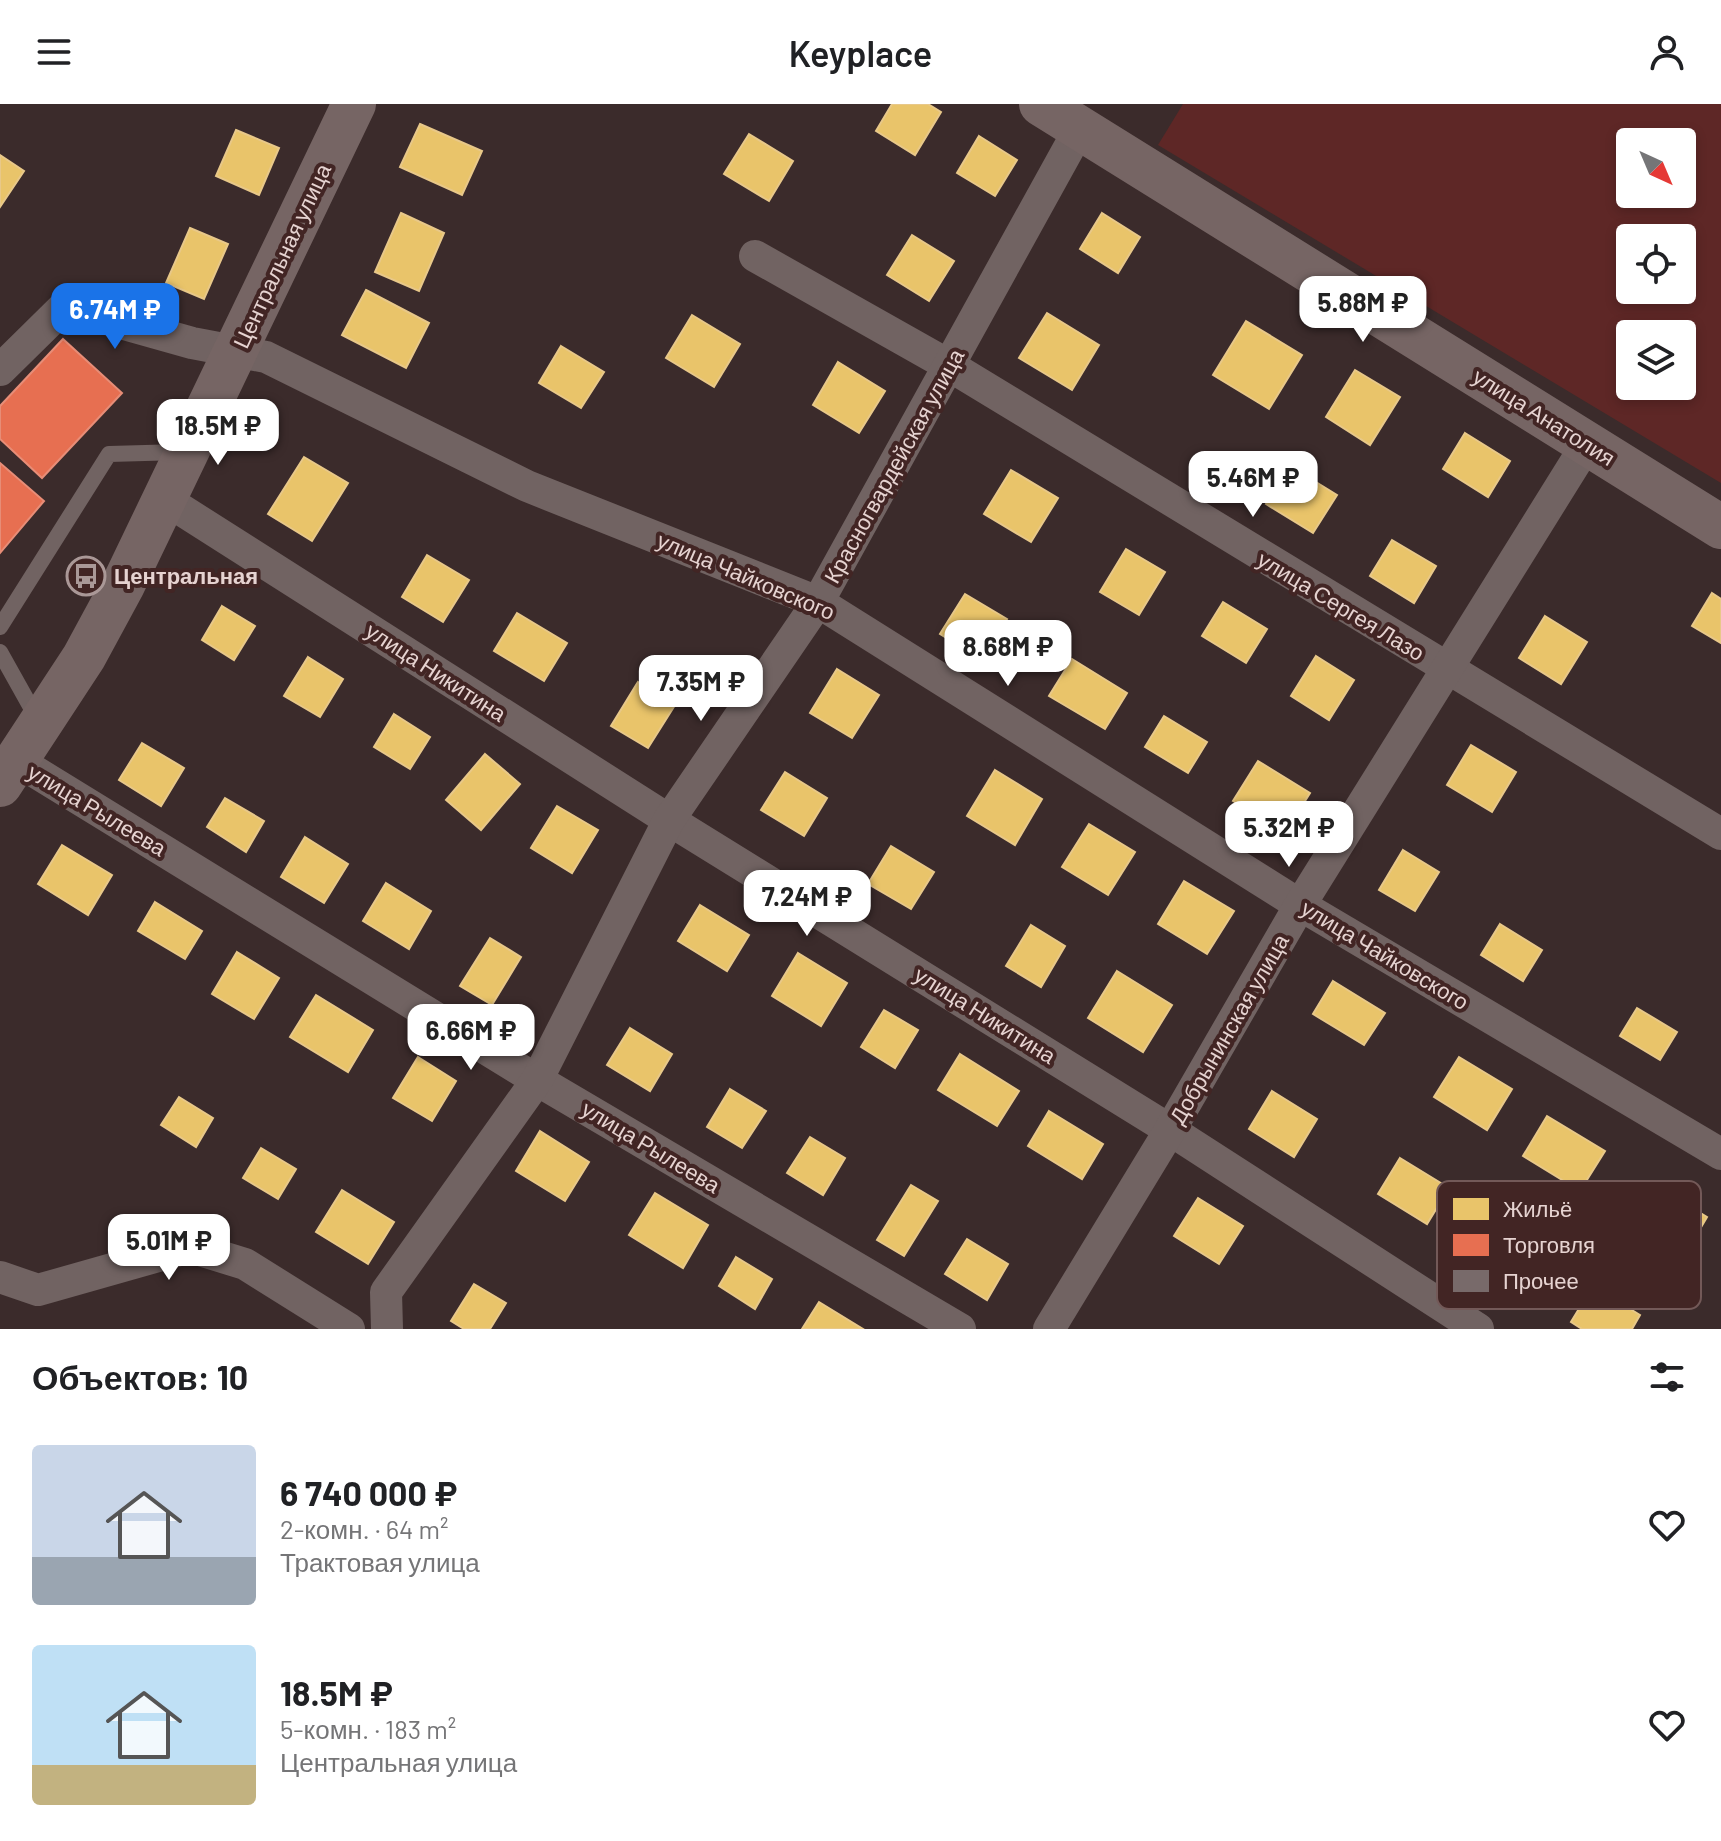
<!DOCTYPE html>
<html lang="ru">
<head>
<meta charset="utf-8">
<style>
	body { margin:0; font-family:Barlow,sans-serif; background:#f2f2f2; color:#202124; height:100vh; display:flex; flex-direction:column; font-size:30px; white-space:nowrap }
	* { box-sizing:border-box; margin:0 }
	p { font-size:26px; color:#757577 }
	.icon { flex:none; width:44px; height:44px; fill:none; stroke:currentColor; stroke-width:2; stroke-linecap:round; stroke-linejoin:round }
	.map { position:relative; height:1225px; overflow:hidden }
	.side { display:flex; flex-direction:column; background:#fff; flex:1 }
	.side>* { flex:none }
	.needle { width:52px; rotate:136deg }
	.controls { position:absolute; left:1616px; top:24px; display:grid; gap:16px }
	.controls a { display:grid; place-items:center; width:80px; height:80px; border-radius:8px; background:#fff; box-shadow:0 4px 12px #0003; font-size:40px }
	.price { position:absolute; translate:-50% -68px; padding:0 18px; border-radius:16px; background:#fff; color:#222; font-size:26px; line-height:52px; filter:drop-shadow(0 2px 4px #0008) }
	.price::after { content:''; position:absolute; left:50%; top:48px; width:24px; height:18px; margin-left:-12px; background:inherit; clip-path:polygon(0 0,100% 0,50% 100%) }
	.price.on { background:#1a73e8; color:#fff }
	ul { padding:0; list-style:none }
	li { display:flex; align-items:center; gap:24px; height:200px; padding:0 32px }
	li span { display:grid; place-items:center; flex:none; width:224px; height:160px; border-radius:8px; color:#555 }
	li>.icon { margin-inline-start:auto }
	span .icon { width:96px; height:96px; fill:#fffc; stroke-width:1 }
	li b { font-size:34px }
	h2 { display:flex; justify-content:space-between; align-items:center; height:96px; padding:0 32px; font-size:34px }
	header { display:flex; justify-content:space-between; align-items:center; height:104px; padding:0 32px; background:#fff; font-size:36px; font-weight:600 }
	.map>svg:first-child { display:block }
	.green { fill:#5e2726; fill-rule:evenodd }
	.homes { fill:#e9c46a; stroke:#e8c889; stroke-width:2 }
	.shops { fill:#e76f51; stroke:#e78d77; stroke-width:2 }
	.building { fill:#786a6a }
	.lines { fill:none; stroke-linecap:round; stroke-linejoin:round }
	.lane { stroke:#716362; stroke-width:16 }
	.street { stroke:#716362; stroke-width:32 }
	.secondary { stroke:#766564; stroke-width:44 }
	.labels { text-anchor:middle; stroke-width:8; stroke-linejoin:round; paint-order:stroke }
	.street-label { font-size:22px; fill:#e6d3d1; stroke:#422524 }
	.poi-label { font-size:22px; font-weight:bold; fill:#e6d3d1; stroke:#422524; text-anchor:start }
	.key { fill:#422524; stroke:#735958; stroke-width:2 }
	.key-label { font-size:22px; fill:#e6d3d1 }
</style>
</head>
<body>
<header><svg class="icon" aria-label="menu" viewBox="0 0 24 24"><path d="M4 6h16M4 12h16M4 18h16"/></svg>Keyplace<svg class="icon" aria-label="person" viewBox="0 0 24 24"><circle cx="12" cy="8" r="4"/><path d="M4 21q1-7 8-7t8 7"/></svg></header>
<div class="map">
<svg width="1721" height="1225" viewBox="0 0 1721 1225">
	<rect width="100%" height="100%" fill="#3b2b2b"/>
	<path class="green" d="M 1183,0 L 1721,0 L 1721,379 L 1158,41 ZM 1630,38 L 1682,38 L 1682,90 L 1630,90 ZM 1630,134 L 1682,134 L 1682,186 L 1630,186 ZM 1630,230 L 1682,230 L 1682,282 L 1630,282 Z"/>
	<g class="homes">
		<path d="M 892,0 L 928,0 L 941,8 L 915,51 L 876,27 Z"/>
		<path d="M 420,20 L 482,47 L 462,91 L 400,63 Z"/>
		<path d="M 236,26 L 279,44 L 259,91 L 216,72 Z"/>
		<path d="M 749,30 L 793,57 L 769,97 L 724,70 Z"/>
		<path d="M 979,32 L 1017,56 L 995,92 L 957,69 Z"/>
		<path d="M 0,51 L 24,67 L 0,103 Z"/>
		<path d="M 401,109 L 444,129 L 419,187 L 375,168 Z"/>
		<path d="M 1102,109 L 1140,133 L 1118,169 L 1080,145 Z"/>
		<path d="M 190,124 L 228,140 L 204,195 L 166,179 Z"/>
		<path d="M 912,131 L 954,157 L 929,197 L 887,171 Z"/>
		<path d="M 366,186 L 429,219 L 406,264 L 342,231 Z"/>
		<path d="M 1047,209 L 1099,241 L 1072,286 L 1019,254 Z"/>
		<path d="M 692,211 L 740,240 L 714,283 L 666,254 Z"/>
		<path d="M 1246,217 L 1302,251 L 1269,305 L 1213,271 Z"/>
		<path d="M 561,242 L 604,268 L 581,304 L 539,279 Z"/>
		<path d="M 838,258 L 885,287 L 859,329 L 813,301 Z"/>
		<path d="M 1355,266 L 1400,293 L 1370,341 L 1326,313 Z"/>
		<path d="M 1465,329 L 1510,357 L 1488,393 L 1443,365 Z"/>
		<path d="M 304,353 L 348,379 L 312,437 L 268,410 Z"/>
		<path d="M 1290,362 L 1337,391 L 1313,429 L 1266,400 Z"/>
		<path d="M 1011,366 L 1058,394 L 1031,438 L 984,410 Z"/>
		<path d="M 1392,436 L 1436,462 L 1414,499 L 1370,472 Z"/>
		<path d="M 1126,445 L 1165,468 L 1139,511 L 1100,488 Z"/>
		<path d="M 427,451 L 469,476 L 443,518 L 402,493 Z"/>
		<path d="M 1712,489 L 1721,495 L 1721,539 L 1692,522 Z"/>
		<path d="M 965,490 L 1007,515 L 982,556 L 940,530 Z"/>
		<path d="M 1223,498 L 1267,525 L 1246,559 L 1202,532 Z"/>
		<path d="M 222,502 L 255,522 L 234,556 L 202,536 Z"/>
		<path d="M 517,509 L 567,539 L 544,577 L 494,547 Z"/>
		<path d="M 1545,512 L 1587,538 L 1561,580 L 1519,554 Z"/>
		<path d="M 1316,552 L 1354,576 L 1329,616 L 1291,592 Z"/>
		<path d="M 308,553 L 343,575 L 320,613 L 284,592 Z"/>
		<path d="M 1072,555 L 1127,589 L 1105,625 L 1049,592 Z"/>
		<path d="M 837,565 L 879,591 L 852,634 L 810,609 Z"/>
		<path d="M 638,578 L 675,601 L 648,644 L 611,622 Z"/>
		<path d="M 394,610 L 430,633 L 410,665 L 374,643 Z"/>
		<path d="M 1164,612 L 1207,638 L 1188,669 L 1145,643 Z"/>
		<path d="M 142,639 L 184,664 L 161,702 L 119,676 Z"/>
		<path d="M 1471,641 L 1516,668 L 1492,708 L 1447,681 Z"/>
		<path d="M 485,650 L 520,680 L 481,726 L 446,696 Z"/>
		<path d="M 1258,657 L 1310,689 L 1285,729 L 1233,697 Z"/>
		<path d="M 995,666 L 1042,695 L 1015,741 L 967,712 Z"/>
		<path d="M 785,668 L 827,694 L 804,732 L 761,706 Z"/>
		<path d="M 225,694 L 264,717 L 246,748 L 207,723 Z"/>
		<path d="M 557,702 L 598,726 L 572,769 L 531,744 Z"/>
		<path d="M 1089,720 L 1135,748 L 1108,791 L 1062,763 Z"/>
		<path d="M 305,733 L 348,760 L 324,799 L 281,773 Z"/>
		<path d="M 62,741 L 112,771 L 88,811 L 38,780 Z"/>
		<path d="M 891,742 L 934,768 L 911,805 L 868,780 Z"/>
		<path d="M 1403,746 L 1439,768 L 1415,807 L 1379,786 Z"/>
		<path d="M 1184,777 L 1234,807 L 1207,850 L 1158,820 Z"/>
		<path d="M 386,779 L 431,807 L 409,845 L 363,817 Z"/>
		<path d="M 155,798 L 202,827 L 185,855 L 138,827 Z"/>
		<path d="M 700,801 L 749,831 L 727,867 L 678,837 Z"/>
		<path d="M 1500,820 L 1542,846 L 1523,877 L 1481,851 Z"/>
		<path d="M 1031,821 L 1065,842 L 1041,883 L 1006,862 Z"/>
		<path d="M 490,834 L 521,853 L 492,901 L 460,882 Z"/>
		<path d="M 237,848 L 279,874 L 254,915 L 212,890 Z"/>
		<path d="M 798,849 L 847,879 L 821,922 L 772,892 Z"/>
		<path d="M 1117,867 L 1172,901 L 1143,948 L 1088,914 Z"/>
		<path d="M 1333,877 L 1385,909 L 1364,941 L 1313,910 Z"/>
		<path d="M 316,891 L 373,926 L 348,968 L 290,933 Z"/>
		<path d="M 1637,904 L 1677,928 L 1660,956 L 1620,932 Z"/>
		<path d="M 884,906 L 918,926 L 895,964 L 861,943 Z"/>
		<path d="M 630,924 L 672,950 L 650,987 L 607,961 Z"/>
		<path d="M 960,950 L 1019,987 L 997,1022 L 938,986 Z"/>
		<path d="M 418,953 L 456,977 L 432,1017 L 393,994 Z"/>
		<path d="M 1459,953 L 1512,985 L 1487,1026 L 1434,993 Z"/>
		<path d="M 730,985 L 766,1007 L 742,1044 L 707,1023 Z"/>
		<path d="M 1272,987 L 1317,1015 L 1294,1053 L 1249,1025 Z"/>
		<path d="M 179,993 L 213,1014 L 196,1043 L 161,1021 Z"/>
		<path d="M 1049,1007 L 1103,1040 L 1082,1075 L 1028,1042 Z"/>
		<path d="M 1547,1012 L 1605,1047 L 1580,1087 L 1523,1052 Z"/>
		<path d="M 540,1027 L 589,1058 L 565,1097 L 516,1067 Z"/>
		<path d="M 810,1033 L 845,1054 L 823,1091 L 787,1069 Z"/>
		<path d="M 261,1044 L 296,1065 L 278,1095 L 243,1074 Z"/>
		<path d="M 1400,1054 L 1449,1084 L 1427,1120 L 1378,1090 Z"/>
		<path d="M 911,1081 L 938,1097 L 904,1152 L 877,1136 Z"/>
		<path d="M 1662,1085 L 1707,1113 L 1684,1152 L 1638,1124 Z"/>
		<path d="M 342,1086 L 394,1118 L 368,1160 L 316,1128 Z"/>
		<path d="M 655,1089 L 708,1121 L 683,1164 L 629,1131 Z"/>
		<path d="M 1198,1094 L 1243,1122 L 1219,1160 L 1174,1132 Z"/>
		<path d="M 967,1135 L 1008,1160 L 987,1196 L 945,1170 Z"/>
		<path d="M 736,1153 L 772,1175 L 755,1205 L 719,1182 Z"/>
		<path d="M 474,1180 L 506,1199 L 490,1225 L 464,1225 L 451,1217 Z"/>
		<path d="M 1593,1182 L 1640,1211 L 1632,1225 L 1582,1225 L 1571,1218 Z"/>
		<path d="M 819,1198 L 863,1225 L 802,1225 Z"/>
	</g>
	<g class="shops">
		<path d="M 63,235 L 122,289 L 42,374 L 0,335 L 0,302 Z"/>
		<path d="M 0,359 L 44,397 L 0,449 Z"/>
	</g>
	<path class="building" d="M 85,452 L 102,463 L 86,489 L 69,479 Z"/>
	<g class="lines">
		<g class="lane">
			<path d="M 0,523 L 109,350 L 181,348"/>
			<path d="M 0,548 L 38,616"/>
		</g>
		<g class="street">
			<path d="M 755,152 L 950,262 L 1721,730"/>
			<path d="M 0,266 L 64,203 L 192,239 L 266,253 L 527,382 L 818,498 L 1300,801 L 1721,1050"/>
			<path d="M 166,396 L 669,716 L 1170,1026 L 1478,1225"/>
			<path d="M 16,656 L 537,976 L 960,1225"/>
			<path d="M 0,1173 L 38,1186 L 190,1143 L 245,1160 L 349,1225"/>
			<path d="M 387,1225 L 386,1188 L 537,976 L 669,716 L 818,498 L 1080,24"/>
			<path d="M 1049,1225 L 1170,1026 L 1300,801 L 1587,340"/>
		</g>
		<g class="secondary">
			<path d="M 1041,0 L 1721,423"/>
			<path d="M 0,681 L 84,553 L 123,481 L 354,0"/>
		</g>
	</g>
	<defs>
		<symbol id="bus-ring" viewBox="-11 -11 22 22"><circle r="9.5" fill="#422524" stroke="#aa9897" stroke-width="1.5"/><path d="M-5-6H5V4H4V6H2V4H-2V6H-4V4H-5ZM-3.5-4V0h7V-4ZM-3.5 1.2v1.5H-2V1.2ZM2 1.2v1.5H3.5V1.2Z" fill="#aa9897"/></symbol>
	</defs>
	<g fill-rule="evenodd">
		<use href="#bus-ring" x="64" y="450" width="44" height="44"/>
	</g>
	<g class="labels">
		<g class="street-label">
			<text transform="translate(282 152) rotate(-65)" y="8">Центральная улица</text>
			<text transform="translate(1544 313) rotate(32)" y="8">улица Анатолия</text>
			<text transform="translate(894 362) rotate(-61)" y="8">Красногвардейская улица</text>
			<text transform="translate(746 472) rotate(23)" y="8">улица Чайковского</text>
			<text transform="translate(1341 502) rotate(31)" y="8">улица Сергея Лазо</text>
			<text transform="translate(436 568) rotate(33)" y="8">улица Никитина</text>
			<text transform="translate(97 706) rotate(31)" y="8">улица Рылеева</text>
			<text transform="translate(1385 851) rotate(31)" y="8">улица Чайковского</text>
			<text transform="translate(985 911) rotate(32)" y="8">улица Никитина</text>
			<text transform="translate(1229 925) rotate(-60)" y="8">Добрынинская улица</text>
			<text transform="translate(651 1043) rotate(31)" y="8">улица Рылеева</text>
		</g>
		<g class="poi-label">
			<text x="114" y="480">Центральная</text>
		</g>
	</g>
	<rect x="1437" y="1077" width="264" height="128" rx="12" class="key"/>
	<rect x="1453" y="1094" width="36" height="22" fill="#e9c46a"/>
	<rect x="1453" y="1130" width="36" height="22" fill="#e76f51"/>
	<rect x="1453" y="1166" width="36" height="22" fill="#786a6a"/>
	<g class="key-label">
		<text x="1503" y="1113">Жильё</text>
		<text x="1503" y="1149">Торговля</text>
		<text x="1503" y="1185">Прочее</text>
	</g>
</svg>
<div class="controls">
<a><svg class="needle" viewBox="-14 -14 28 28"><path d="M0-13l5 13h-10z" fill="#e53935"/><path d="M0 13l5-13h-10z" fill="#757577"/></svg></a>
<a><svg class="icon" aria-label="locate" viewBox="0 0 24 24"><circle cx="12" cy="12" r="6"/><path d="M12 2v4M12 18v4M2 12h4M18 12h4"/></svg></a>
<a><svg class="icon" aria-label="layers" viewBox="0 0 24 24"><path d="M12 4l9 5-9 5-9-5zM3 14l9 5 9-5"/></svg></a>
</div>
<b class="price" style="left:1363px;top:240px">5.88M ₽</b>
<b class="price on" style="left:115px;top:247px">6.74M ₽</b>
<b class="price" style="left:218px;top:363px">18.5M ₽</b>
<b class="price" style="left:1253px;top:415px">5.46M ₽</b>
<b class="price" style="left:1008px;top:584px">8.68M ₽</b>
<b class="price" style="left:701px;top:619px">7.35M ₽</b>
<b class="price" style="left:1289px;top:765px">5.32M ₽</b>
<b class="price" style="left:807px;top:834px">7.24M ₽</b>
<b class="price" style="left:471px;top:968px">6.66M ₽</b>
<b class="price" style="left:169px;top:1178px">5.01M ₽</b>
</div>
<section class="side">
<h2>Объектов: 10<svg class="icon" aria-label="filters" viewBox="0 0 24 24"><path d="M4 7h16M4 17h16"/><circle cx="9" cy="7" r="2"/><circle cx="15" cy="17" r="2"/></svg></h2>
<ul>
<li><span style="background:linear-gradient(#c9d6e8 70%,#9aa5b1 0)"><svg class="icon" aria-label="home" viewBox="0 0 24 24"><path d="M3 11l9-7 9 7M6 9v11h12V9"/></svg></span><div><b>6 740 000 ₽</b><p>2-комн. · 64 m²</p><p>Трактовая улица</p></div><svg class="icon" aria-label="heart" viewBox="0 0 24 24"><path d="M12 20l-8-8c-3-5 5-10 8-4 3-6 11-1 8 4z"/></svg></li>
<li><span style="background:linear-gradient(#bfe0f5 75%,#c2b280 0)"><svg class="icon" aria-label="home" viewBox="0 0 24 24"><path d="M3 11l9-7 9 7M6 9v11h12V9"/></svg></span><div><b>18.5M ₽</b><p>5-комн. · 183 m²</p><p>Центральная улица</p></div><svg class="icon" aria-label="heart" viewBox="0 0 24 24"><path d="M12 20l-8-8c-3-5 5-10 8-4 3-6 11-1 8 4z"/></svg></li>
</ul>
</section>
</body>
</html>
